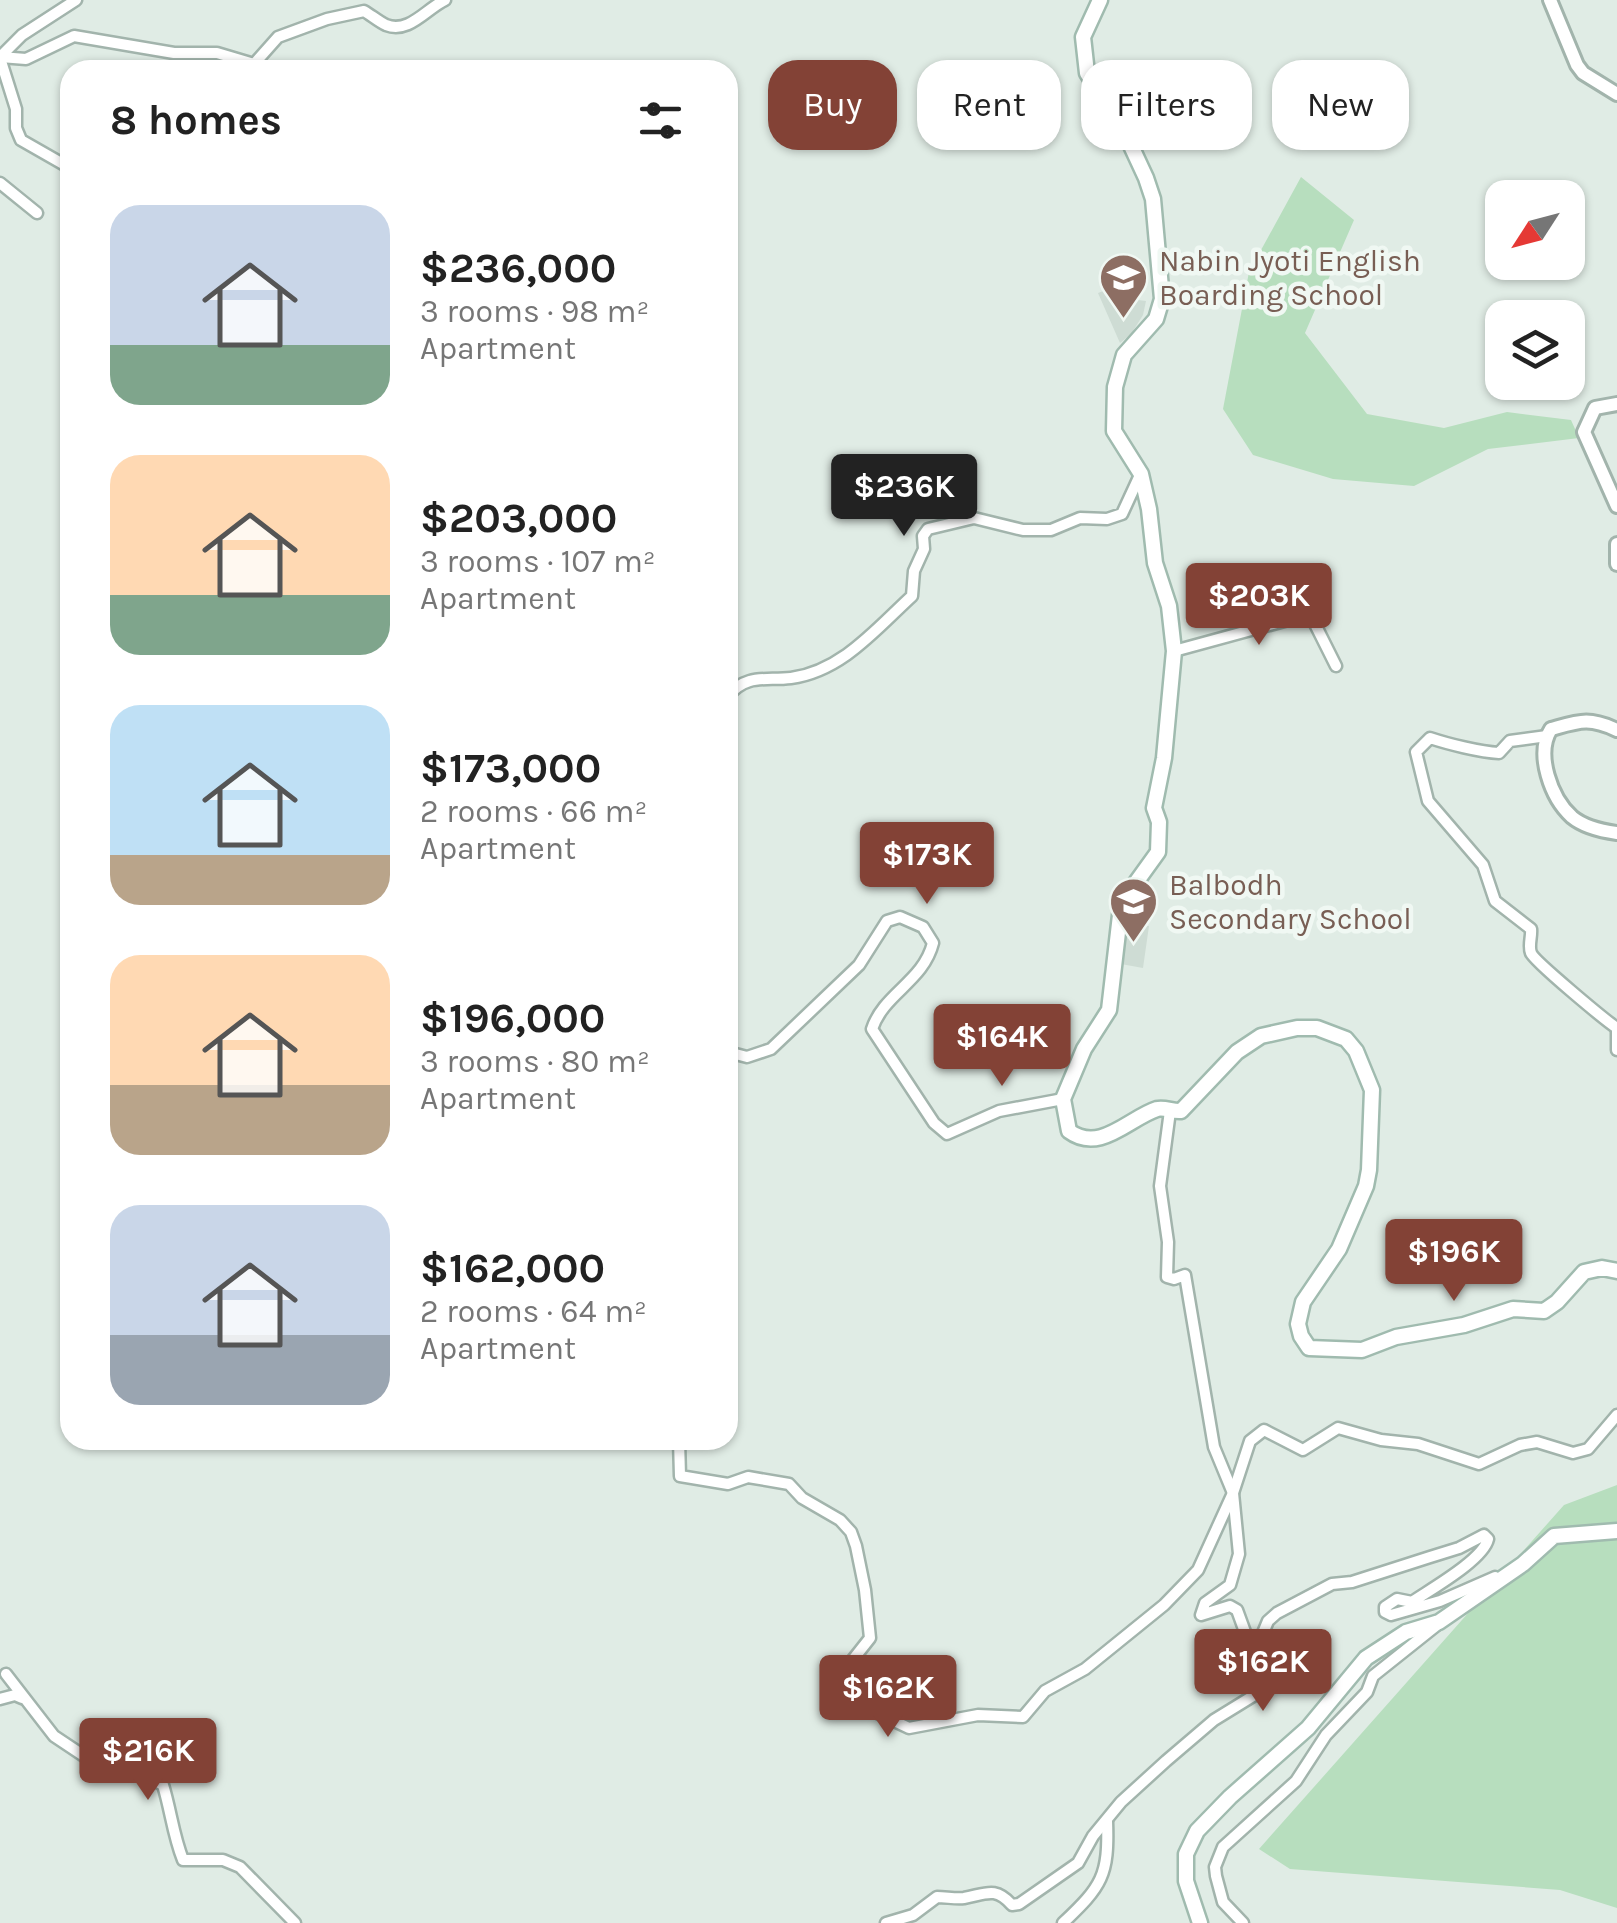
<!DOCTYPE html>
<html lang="en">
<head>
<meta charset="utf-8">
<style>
	body { margin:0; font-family:Karla,sans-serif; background:#f6f6f6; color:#222; height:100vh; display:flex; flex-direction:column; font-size:38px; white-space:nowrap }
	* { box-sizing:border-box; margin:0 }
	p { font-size:32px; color:#767676 }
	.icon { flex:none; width:55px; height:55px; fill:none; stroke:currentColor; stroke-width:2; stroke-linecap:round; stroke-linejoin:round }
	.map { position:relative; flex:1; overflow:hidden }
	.sheet { position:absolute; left:60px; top:60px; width:678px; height:1390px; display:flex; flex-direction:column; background:#fff; border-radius:30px; box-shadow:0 2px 8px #0004 }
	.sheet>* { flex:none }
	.hud { position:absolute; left:768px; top:60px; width:698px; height:90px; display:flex; gap:20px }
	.needle { width:65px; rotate:234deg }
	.buttons { position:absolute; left:1485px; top:180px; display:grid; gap:20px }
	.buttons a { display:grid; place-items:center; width:100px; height:100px; border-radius:20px; background:#fff; box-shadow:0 2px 8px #0004; font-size:50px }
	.price { position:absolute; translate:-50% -85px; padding:0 22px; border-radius:10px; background:#834236; color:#fff; font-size:32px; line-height:65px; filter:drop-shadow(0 2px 5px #0008) }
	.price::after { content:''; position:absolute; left:50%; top:60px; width:30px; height:22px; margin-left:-15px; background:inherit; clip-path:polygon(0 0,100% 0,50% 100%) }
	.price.active { background:#222; color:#fff }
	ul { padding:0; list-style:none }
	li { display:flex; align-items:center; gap:30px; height:250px; padding:0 50px }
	li span { display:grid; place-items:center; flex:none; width:280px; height:200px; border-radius:30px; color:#555 }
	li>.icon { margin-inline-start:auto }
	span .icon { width:120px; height:120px; fill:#fffc; stroke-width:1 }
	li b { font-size:42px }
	h2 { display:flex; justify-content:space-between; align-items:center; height:120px; padding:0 50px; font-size:42px }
	.chip { padding:0 35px; border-radius:30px; background:#fff; box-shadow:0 2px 8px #0004; font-size:35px; line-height:90px }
	.chip.active { background:#834236; color:#fff }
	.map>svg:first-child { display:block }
	.built { fill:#cedcd4 }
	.green { fill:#b7debe }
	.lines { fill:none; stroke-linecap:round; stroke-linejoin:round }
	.minor-casing { stroke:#a2b4ac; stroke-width:15 }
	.tertiary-casing { stroke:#a2b4ac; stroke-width:18 }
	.secondary-casing { stroke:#a0bbaf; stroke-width:19 }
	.minor { stroke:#fff; stroke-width:10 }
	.tertiary { stroke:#fff; stroke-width:12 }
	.secondary { stroke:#fff; stroke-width:14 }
	.labels { text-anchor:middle; stroke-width:9; stroke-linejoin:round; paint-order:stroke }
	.education-label { font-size:30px; fill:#785e54; stroke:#f0f8f3; text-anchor:start }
</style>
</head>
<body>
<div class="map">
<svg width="1617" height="1923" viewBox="0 0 1617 1923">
	<rect width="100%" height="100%" fill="#e0ece5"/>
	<g class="built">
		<path d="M 1106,290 L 1114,297 L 1146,301 L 1143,315 L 1131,334 L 1120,343 L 1098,293 Z"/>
		<path d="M 1124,922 L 1149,926 L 1143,968 L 1121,964 Z"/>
	</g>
	<g class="green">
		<path d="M 1301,177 L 1354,220 L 1305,333 L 1367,414 L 1444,428 L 1507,412 L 1571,420 L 1579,438 L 1488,449 L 1414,486 L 1333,479 L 1253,455 L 1223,409 L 1249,272 Z"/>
		<path d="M 1617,1485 L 1617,1908 L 1560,1890 L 1290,1869 L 1259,1849 L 1564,1505 Z"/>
	</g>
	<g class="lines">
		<defs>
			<g id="minor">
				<path d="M 0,57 L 26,59 L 74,36 L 174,53 L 217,53 L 254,64 L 278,37 L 327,19 L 364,11 C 371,15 379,22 386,25 C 409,34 426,9 445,0"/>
				<path d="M 0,57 L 22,35 L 76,0"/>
				<path d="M 0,58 L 16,109 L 16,128 L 21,140 L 70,168"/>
				<path d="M 0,183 L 37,213"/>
				<path d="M 1174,651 L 1310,614 L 1336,666"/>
				<path d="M 728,696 C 747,673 766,681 791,678 C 842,671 876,629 912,596 L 914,571 L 924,549 L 923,536 L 928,529 L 974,518 L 1023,530 L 1051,530 L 1080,518 L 1107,519 L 1122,514 L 1140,475"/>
				<path d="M 1547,736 L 1510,741 L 1499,753 C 1480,752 1448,744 1430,738 L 1416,752 L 1428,801 L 1483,865 L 1495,901 L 1531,929 C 1532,936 1528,946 1531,953 C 1534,961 1606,1021 1617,1028"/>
				<path d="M 1617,1030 L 1617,1050"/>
				<path d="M 728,1052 L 747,1057 L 771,1049 L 859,965 L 887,921 L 900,917 L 923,927 L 933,943 C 923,982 884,993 872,1029 L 934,1123 L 947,1134 L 999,1111 L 1063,1099"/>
				<path d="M 1170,1111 L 1160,1186 L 1168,1242 L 1167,1277 L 1174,1279 L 1185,1275 L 1214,1447 L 1233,1493 L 1239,1554 L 1230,1585 L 1205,1603 L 1201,1615 L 1230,1606 L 1237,1610 L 1260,1673"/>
				<path d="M 679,1440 L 680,1476 L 728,1484 L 748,1477 L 789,1484 L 802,1498 L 840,1520 L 851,1532 L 856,1546 L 865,1590 L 870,1638 L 851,1662 L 844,1681 L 854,1702 L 909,1728 L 978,1715 L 1023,1717 L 1045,1691 L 1085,1669 L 1164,1605 L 1198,1570 L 1233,1493 L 1250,1441 L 1264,1430 L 1303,1450 L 1338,1428 L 1381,1440 L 1418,1444 L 1479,1464 L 1520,1445 L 1537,1442 L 1573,1453 L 1588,1449 L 1617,1415"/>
				<path d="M 6,1674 L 54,1736 L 96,1764 L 116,1772 L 136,1771 L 163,1785 C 171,1811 173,1835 183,1860 L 223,1860 L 240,1867 L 295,1923"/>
				<path d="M 0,1699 L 15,1695 L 22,1698"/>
				<path d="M 886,1923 L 913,1915 L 937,1897 C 946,1897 956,1899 964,1898 C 986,1894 995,1886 1012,1905 L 1019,1904 L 1078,1863 L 1093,1836 L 1121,1802 L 1166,1761 L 1214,1720 L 1253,1696 L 1261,1680 L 1263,1633 L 1268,1621 L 1277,1613 L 1332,1584 L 1352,1582 L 1430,1557 L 1459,1548 L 1484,1535 L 1488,1539 C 1483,1560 1431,1589 1412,1602 L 1397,1599 L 1385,1607 L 1385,1612 L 1391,1615 L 1440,1601 L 1495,1577"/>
				<path d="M 1063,1923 C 1102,1886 1109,1876 1107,1821"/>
				<path d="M 1243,1923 L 1223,1902 L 1216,1876 L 1215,1867 L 1223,1847 L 1296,1781 L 1326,1735 L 1367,1692 L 1373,1676 L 1437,1625"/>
			</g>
			<g id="tertiary">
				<path d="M 1550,0 L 1577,65 L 1583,73 L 1617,94"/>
				<path d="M 1617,404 L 1595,408 L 1584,432 L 1617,506"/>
				<path d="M 1617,544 L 1617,564"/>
				<path d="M 1617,730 C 1589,717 1580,721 1551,729 C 1535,754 1551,798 1572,817 C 1584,827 1602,831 1617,833"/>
			</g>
			<g id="secondary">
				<path d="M 1100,0 L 1083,37 L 1087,73 L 1127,137 L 1146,178 L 1153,199 L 1162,299 L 1156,319 L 1124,355 L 1115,387 L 1114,431 L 1141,474 L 1149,509 L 1155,563 L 1169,606 L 1174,651 L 1164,758 L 1154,808 L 1159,822 L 1158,852 L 1127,895 L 1120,915 L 1109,1010 L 1084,1049 L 1063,1099 L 1069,1131 C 1100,1154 1129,1118 1157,1109 C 1165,1107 1173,1112 1181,1111 L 1237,1052 L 1261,1036 L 1297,1028 L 1317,1028 L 1346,1039 L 1356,1051 L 1372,1090 L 1369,1170 L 1366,1186 L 1339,1249 L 1303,1302 L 1298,1324 L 1301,1336 L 1309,1348 L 1362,1350 L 1396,1337 L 1464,1325 L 1513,1309 L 1544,1311 L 1557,1302 L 1584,1272 L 1602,1268 L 1617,1271"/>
				<path d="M 1200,1923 L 1186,1881 L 1186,1854 L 1197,1831 L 1230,1797 L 1308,1728 L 1366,1658 L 1406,1632 L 1439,1622 L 1523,1564 L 1554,1536 L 1617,1531"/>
			</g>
		</defs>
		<use href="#minor" class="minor-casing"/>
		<use href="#tertiary" class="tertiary-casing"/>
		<use href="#secondary" class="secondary-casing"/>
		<use href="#minor" class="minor"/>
		<use href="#tertiary" class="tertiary"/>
		<use href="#secondary" class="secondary"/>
	</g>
	<defs>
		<symbol id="school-pin" viewBox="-11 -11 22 30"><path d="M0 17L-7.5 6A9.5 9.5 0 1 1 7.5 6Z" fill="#8d6e63" stroke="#f0f8f3"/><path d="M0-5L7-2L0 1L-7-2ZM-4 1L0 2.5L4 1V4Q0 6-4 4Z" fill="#fff"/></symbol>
	</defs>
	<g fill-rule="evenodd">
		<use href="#school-pin" x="1096" y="250" width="55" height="75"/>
		<use href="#school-pin" x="1106" y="874" width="55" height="75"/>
	</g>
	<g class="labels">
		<g class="education-label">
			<text x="1159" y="271">Nabin Jyoti English<tspan x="1159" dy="34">Boarding School</tspan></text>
			<text x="1169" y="895">Balbodh<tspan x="1169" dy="34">Secondary School</tspan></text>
		</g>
	</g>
</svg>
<div class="buttons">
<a><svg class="needle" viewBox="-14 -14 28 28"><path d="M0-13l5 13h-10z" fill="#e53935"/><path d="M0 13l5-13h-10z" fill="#767676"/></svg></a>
<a><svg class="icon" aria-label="layers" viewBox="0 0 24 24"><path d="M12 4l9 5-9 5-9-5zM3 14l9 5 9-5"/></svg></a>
</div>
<b class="price active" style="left:904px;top:539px">$236K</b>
<b class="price" style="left:1259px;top:648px">$203K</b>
<b class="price" style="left:927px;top:907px">$173K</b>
<b class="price" style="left:1002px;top:1089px">$164K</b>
<b class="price" style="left:1454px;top:1304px">$196K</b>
<b class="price" style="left:1263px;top:1714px">$162K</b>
<b class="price" style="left:888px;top:1740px">$162K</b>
<b class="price" style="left:148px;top:1803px">$216K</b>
<div class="hud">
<a class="chip active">Buy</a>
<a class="chip">Rent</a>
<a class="chip">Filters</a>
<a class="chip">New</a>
</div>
<section class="sheet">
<h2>8 homes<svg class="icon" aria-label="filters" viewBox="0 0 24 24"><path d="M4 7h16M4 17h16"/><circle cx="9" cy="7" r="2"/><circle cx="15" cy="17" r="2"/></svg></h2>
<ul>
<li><span style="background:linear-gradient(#c9d6e8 70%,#7fa58c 0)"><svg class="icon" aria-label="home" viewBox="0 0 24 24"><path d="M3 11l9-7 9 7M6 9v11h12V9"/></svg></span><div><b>$236,000</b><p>3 rooms · 98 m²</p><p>Apartment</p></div></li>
<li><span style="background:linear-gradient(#ffd9b3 70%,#7fa58c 0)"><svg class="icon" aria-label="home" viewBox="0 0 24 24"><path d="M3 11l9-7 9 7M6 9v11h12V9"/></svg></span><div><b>$203,000</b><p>3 rooms · 107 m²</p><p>Apartment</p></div></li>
<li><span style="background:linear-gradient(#bfe0f5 75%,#b9a48a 0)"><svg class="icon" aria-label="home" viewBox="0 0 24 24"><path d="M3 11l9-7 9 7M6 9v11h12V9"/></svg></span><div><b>$173,000</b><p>2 rooms · 66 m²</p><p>Apartment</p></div></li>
<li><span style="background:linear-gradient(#ffd9b3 65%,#b9a48a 0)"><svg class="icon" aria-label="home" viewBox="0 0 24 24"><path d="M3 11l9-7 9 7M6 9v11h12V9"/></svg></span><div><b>$196,000</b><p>3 rooms · 80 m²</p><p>Apartment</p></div></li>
<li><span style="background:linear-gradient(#c9d6e8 65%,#9aa5b1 0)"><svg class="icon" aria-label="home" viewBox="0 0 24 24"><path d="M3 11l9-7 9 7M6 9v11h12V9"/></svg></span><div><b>$162,000</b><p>2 rooms · 64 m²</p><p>Apartment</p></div></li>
</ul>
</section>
</div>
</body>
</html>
